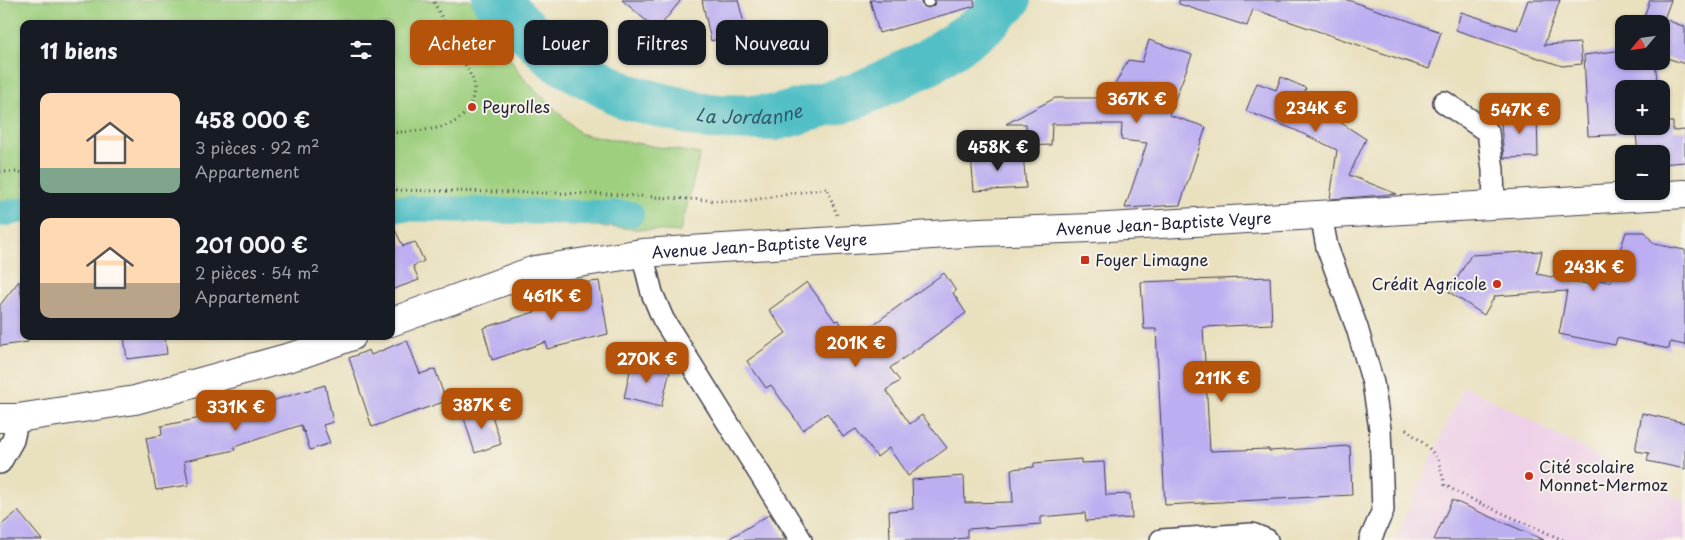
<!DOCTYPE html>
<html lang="fr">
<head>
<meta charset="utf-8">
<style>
	body { margin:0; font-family:"Playpen Sans",sans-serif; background:#20242c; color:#f1f3f6; height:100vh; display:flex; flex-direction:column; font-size:19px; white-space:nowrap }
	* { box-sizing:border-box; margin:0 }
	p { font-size:16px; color:#9ea1a6 }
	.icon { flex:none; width:28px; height:28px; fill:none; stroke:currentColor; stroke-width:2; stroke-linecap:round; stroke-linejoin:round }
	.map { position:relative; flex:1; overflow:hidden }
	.panel { position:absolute; left:20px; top:20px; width:375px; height:320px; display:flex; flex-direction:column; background:#171b24; border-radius:10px; box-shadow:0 1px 4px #0004 }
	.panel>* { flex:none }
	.banner { position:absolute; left:410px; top:20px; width:475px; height:45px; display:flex; gap:10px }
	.needle { width:32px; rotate:241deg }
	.controls { position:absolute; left:1615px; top:15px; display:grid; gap:10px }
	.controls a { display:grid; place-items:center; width:55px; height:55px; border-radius:10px; background:#171b24; box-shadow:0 1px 4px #0004; font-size:25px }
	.price { position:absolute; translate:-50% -42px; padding:0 11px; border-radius:10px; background:#b45309; color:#fff; font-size:16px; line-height:32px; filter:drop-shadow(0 1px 2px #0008) }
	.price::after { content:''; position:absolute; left:50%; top:30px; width:15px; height:11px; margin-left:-8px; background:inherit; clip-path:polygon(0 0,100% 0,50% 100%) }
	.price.on { background:#222; color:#fff }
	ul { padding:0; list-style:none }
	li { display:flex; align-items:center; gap:15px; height:125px; padding:0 20px }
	li span { display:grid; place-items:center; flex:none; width:140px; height:100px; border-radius:10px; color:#555 }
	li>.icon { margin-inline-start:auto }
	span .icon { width:60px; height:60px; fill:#fffc; stroke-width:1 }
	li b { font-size:21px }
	h2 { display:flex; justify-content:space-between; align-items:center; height:60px; padding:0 20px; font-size:21px }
	.pill { padding:0 18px; border-radius:10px; background:#171b24; box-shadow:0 1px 4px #0004; font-size:18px; line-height:45px }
	.pill.on { background:#b45309; color:#fff }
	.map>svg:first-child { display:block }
	.built { fill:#eed0e8 }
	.green { fill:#9dcf7e; stroke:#60785c }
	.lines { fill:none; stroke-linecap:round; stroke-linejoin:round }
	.canal { stroke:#51bfc5; stroke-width:26 }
	.river { stroke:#51bfc5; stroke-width:46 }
	.building { fill:#bcaef1 }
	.service-casing { stroke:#403e4f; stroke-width:14 }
	.minor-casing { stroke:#403e4f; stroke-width:24 }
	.secondary-casing { stroke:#403e4f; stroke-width:30 }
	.path { stroke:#403e4f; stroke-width:3; stroke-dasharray:1 4; stroke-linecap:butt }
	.service { stroke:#fff; stroke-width:11 }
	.minor { stroke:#fff; stroke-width:21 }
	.secondary { stroke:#fff; stroke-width:28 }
	.poi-dot { fill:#c8321e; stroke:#f7f3e8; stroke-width:2 }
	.labels { text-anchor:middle; stroke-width:4; stroke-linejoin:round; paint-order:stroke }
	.poi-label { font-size:16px; fill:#22223b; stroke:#f7f3e8; text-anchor:start }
	.street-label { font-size:16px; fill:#22223b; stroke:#f7f3e8 }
	.water-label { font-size:18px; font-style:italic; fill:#32596b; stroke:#f7f3e8 }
</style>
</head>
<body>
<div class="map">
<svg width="1685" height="540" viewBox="0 0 1685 540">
	<rect width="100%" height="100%" fill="#f7f3e8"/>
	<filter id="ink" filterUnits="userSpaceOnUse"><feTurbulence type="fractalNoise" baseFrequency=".02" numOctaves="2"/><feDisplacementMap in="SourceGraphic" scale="10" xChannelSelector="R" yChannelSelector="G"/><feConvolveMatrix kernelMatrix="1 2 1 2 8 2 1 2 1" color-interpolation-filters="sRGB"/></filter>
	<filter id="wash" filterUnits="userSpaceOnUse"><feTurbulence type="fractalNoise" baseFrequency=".0096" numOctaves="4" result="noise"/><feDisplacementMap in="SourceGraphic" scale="20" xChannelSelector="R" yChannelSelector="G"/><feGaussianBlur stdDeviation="1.12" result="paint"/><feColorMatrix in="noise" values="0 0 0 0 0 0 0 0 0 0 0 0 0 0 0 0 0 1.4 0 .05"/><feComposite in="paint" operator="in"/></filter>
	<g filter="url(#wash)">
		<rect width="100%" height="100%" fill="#e9e0be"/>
		<path class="built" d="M 1464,385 L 1685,502 L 1685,540 L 1395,540 Z"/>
		<path class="green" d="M 0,0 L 470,0 L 524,79 L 581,134 L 700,154 L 680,232 L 522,221 L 391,217 L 391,24 L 24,24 L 24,221 L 3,222 L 0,224 Z"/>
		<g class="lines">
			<g class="canal">
				<path d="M 391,208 L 631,214"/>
				<path d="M 0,214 L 24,210"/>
			</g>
			<path class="river" id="s1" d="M 495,0 L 557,59 L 625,96 L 708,117 L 775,118 L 856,96 L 927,63 L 979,28 L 1008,0"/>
		</g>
		<g id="blocks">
			<g class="building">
				<path d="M 622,0 L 681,0 L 657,30 Z"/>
				<path d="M 702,0 L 738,0 L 746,31 L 711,41 Z"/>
				<path d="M 870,0 L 920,0 L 922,5 L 928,8 L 934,5 L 936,0 L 974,0 L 975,6 L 879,33 Z"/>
				<path d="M 1179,0 L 1348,0 L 1441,32 L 1429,69 L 1253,9 L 1247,26 L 1179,4 Z"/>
				<path d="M 1528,0 L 1560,0 L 1544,45 L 1580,43 L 1582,64 L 1562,66 L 1456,30 L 1461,12 L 1517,30 Z"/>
				<path d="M 1650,0 L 1671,0 L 1664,19 L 1685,27 L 1685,64 L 1661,56 L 1661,24 L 1641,24 Z"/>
				<path d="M 1149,40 L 1192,55 L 1169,115 L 1206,127 L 1180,205 L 1125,208 L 1147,143 L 1121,140 L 1122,124 L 1052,124 L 1051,145 L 1027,146 L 1026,124 L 1006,124 L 1055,98 L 1108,98 L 1128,60 L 1142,62 Z"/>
				<path d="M 1624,50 L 1624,61 L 1655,61 L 1658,89 L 1624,89 L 1624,126 L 1661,126 L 1661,122 L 1673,122 L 1673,131 L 1685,130 L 1685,162 L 1661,164 L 1661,154 L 1638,154 L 1636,134 L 1588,136 L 1584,55 Z"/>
				<path d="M 1281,77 L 1306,88 L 1301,101 L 1334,113 L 1332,117 L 1366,139 L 1349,175 L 1397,194 L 1330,199 L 1337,150 L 1293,129 L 1246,111 L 1257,83 L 1276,90 Z"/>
				<path d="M 1500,113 L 1537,113 L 1538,157 L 1504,158 Z"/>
				<path d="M 1023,153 L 1026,188 L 974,191 L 971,156 Z"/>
				<path d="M 391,222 L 403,246 L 415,242 L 424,261 L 413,266 L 419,280 L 391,290 Z"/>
				<path d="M 1626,232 L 1645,232 L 1654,244 L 1685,250 L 1685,345 L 1670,342 L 1669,349 L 1617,338 L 1615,345 L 1559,334 L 1567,291 L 1495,296 L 1484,315 L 1449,292 L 1471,255 L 1542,251 L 1537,274 L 1592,285 L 1593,279 L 1610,282 Z"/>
				<path d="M 944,273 L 956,291 L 953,293 L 966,313 L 890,368 L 900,381 L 886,390 L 910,424 L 922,415 L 947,448 L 908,476 L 889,448 L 877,457 L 856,429 L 843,437 L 827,413 L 803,430 L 771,385 L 766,388 L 747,361 L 786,333 L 769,310 L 807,282 L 835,321 L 838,320 L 852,340 Z"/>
				<path d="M 1270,277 L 1272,324 L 1203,327 L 1210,451 L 1269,449 L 1269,451 L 1350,446 L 1352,495 L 1165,505 L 1156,329 L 1144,329 L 1141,282 Z"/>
				<path d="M 19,281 L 24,314 L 24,336 L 27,336 L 28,342 L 0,346 L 0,305 Z"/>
				<path d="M 599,281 L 608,334 L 547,349 L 546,342 L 492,360 L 483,328 L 538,311 L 533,294 L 571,284 Z"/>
				<path d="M 124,336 L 165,336 L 167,354 L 127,359 Z"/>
				<path d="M 407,340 L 420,374 L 435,369 L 446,401 L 372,427 L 349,358 L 369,350 L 371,355 Z"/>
				<path d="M 632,362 L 670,371 L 661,407 L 624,398 Z"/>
				<path d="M 325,385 L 333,422 L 323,425 L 330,443 L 310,450 L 304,431 L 303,432 L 301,425 L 234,447 L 235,450 L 184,461 L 189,485 L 156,490 L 146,438 L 162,435 L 161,426 L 206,417 L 263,399 L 265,403 Z"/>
				<path d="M 489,406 L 501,444 L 475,453 L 463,415 Z"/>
				<path d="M 1642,413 L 1685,423 L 1685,469 L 1647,461 L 1649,453 L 1635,451 Z"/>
				<path d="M 1081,459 L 1081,463 L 1104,462 L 1106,495 L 1130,494 L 1132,518 L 1086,521 L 1085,513 L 1041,517 L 1041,524 L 967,529 L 967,538 L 954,539 L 954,540 L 890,540 L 889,511 L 913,509 L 912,480 L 964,476 L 965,503 L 1013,502 L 1011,469 L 1034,467 L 1034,463 Z"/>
				<path d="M 1452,500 L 1544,540 L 1434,540 Z"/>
				<path d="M 18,511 L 42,540 L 0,540 L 0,526 Z"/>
				<path d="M 770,514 L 786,540 L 727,540 Z"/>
			</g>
		</g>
	</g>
	<g filter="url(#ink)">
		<use href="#blocks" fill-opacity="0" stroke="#403e4f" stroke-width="1"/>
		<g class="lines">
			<defs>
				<path id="service" d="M 928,1 L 928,0"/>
				<g id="minor">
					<path d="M 1444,102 L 1488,132 L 1493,170 L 1494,204"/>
					<path d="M 1321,215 L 1327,247 L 1357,328 L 1373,383 L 1380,429 L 1383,510 L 1370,540"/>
					<path d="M 642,253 L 652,293 L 663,319 L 801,540"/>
					<path d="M 0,463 L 13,440 L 18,418"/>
					<path d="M 1161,540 L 1252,534 L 1267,540"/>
				</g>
				<g id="secondary">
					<path id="s2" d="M 391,322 L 535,270 L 642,253 L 980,232 L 1091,228 L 1685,194"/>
					<path d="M 0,418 L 18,418 L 135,400 L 301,354 L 352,336"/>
				</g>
			</defs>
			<use href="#service" class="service-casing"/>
			<use href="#minor" class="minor-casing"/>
			<use href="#secondary" class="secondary-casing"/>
			<g class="path">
				<path d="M 391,133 C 429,129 475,133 474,82 L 433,0"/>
				<path d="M 0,172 L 24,172"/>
				<path d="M 391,190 L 604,194 L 739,202 L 827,188 L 837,215"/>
				<path d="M 1406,429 L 1428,447 L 1438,459 L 1445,485 L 1464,496 L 1563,540"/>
			</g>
			<use href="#service" class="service"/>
			<use href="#minor" class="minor"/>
			<use href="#secondary" class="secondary"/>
		</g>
	</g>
	<g class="poi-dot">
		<circle cx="472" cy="107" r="5"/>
		<rect x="1080" y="255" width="10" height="10" rx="2.5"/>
		<circle cx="1497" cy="284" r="5"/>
		<circle cx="1529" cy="476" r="5"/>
	</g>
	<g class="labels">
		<g class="poi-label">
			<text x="482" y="113">Peyrolles</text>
			<text x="1095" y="266">Foyer Limagne</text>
			<text x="1487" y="290" text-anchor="end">Crédit Agricole</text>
			<text x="1539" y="473">Cité scolaire<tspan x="1539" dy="18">Monnet-Mermoz</tspan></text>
		</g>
		<g class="street-label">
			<text dy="6" stroke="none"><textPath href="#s2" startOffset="784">Avenue Jean-Baptiste Veyre</textPath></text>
			<text dy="6" stroke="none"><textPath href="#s2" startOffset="379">Avenue Jean-Baptiste Veyre</textPath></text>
		</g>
		<g class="water-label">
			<text dy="6" stroke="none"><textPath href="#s1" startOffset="290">La Jordanne</textPath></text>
		</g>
	</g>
</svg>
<div class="controls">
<a><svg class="needle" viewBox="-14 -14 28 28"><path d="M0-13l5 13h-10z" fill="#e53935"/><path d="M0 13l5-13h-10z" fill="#9ea1a6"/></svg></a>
<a>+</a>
<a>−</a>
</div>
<b class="price" style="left:1137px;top:124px">367K €</b>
<b class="price" style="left:1316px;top:133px">234K €</b>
<b class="price" style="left:1520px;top:135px">547K €</b>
<b class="price on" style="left:998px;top:172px">458K €</b>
<b class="price" style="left:1594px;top:292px">243K €</b>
<b class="price" style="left:552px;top:321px">461K €</b>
<b class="price" style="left:856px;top:368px">201K €</b>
<b class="price" style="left:647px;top:384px">270K €</b>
<b class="price" style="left:1222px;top:403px">211K €</b>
<b class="price" style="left:482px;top:430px">387K €</b>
<b class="price" style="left:236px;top:432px">331K €</b>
<div class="banner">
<a class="pill on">Acheter</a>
<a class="pill">Louer</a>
<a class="pill">Filtres</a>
<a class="pill">Nouveau</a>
</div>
<section class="panel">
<h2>11 biens<svg class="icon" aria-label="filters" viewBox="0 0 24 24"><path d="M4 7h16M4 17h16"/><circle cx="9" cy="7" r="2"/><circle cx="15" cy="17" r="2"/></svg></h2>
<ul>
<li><span style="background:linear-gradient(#ffd9b3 75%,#7fa58c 0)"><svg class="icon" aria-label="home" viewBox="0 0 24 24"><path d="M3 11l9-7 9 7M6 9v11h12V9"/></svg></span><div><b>458 000 €</b><p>3 pièces · 92 m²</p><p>Appartement</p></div></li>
<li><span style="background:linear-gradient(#ffd9b3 65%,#b9a48a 0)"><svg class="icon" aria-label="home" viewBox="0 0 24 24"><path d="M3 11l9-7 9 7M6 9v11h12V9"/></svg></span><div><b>201 000 €</b><p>2 pièces · 54 m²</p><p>Appartement</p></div></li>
</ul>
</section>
</div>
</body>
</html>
